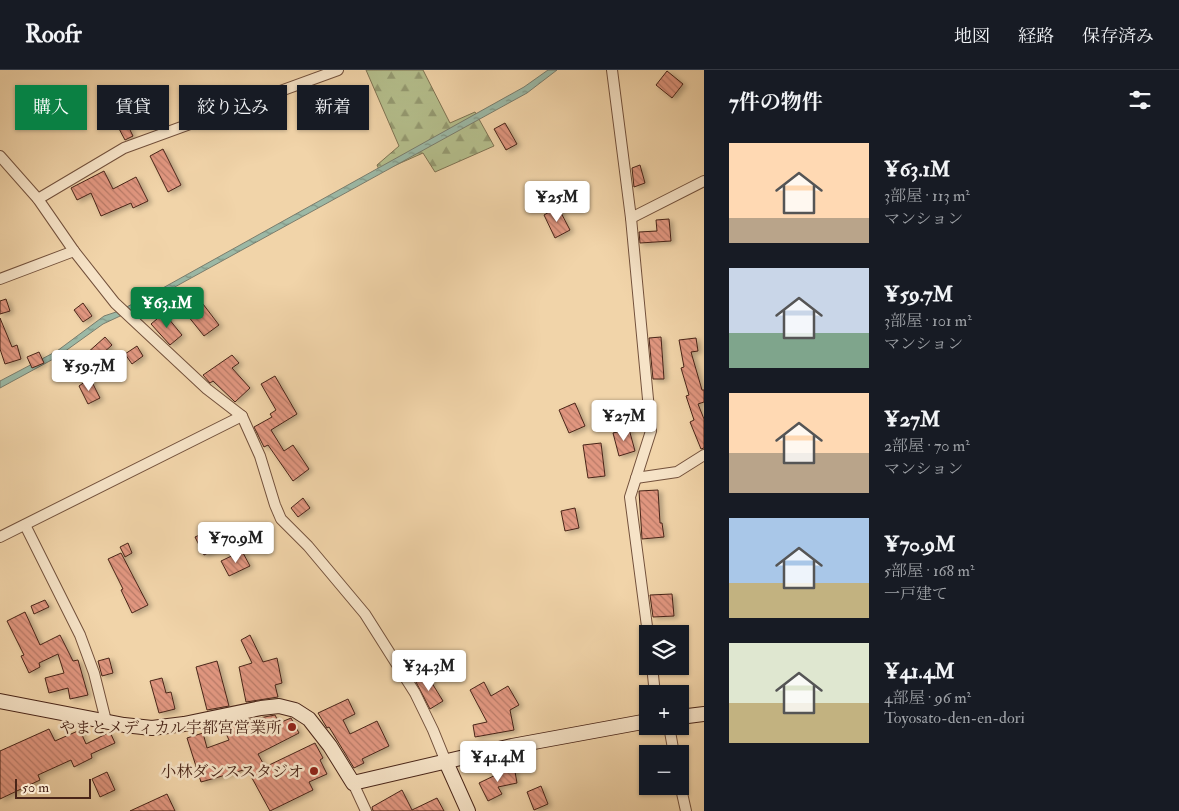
<!DOCTYPE html>
<html lang="ja">
<head>
<meta charset="utf-8">
<style>
	body { margin:0; font-family:"IM FELL Double Pica","Noto Serif JP",serif; background:#20242c; color:#f1f3f6; height:100vh; display:flex; flex-direction:column; font-size:19px; white-space:nowrap }
	* { box-sizing:border-box; margin:0 }
	p { font-size:16px; color:#9ea1a6 }
	.icon { flex:none; width:28px; height:28px; fill:none; stroke:currentColor; stroke-width:2; stroke-linecap:round; stroke-linejoin:round }
	.map { position:relative; flex:1; overflow:hidden }
	.side { display:flex; flex-direction:column; background:#171b24; width:475px }
	.side>* { flex:none }
	.hud { position:absolute; left:15px; top:15px; width:475px; height:45px; display:flex; gap:10px }
	.controls { position:absolute; left:639px; top:555px; display:grid; gap:10px }
	.controls a { display:grid; place-items:center; width:50px; height:50px; border-radius:0px; background:#171b24; box-shadow:0 1px 4px #0004; font-size:25px }
	.scale { position:absolute; left:15px; bottom:12px; width:76px; box-sizing:border-box; padding-left:5px; border:2px solid #492518; border-top:0; font-size:14px; line-height:18px; white-space:nowrap; color:#492518; -webkit-text-stroke:4px #f6e3c7; paint-order:stroke }
	.price { position:absolute; translate:-50% -42px; padding:0 11px; border-radius:5px; background:#fff; color:#222; font-size:16px; line-height:32px; filter:drop-shadow(0 1px 2px #0008) }
	.price::after { content:''; position:absolute; left:50%; top:30px; width:15px; height:11px; margin-left:-8px; background:inherit; clip-path:polygon(0 0,100% 0,50% 100%) }
	.price.active { background:#0b8043; color:#fff }
	ul { padding:0; list-style:none }
	li { display:flex; align-items:center; gap:15px; height:125px; padding:0 25px }
	li span { display:grid; place-items:center; flex:none; width:140px; height:100px; border-radius:0px; color:#555 }
	li>.icon { margin-inline-start:auto }
	span .icon { width:60px; height:60px; fill:#fffc; stroke-width:1 }
	li b { font-size:21px }
	h2 { display:flex; justify-content:space-between; align-items:center; height:60px; padding:0 25px; font-size:21px }
	.pill { padding:0 18px; border-radius:0px; background:#171b24; box-shadow:0 1px 4px #0004; font-size:18px; line-height:45px }
	.pill.active { background:#0b8043; color:#fff }
	header { display:flex; align-items:center; gap:30px; box-sizing:border-box; height:70px; padding:0 25px; background:#171b24; border-bottom:1px solid #363941 }
	header strong { font-size:24px }
	nav { display:flex; gap:28px; margin-inline-start:auto; font-size:18px }
	main { display:flex; flex:1; min-height:0 }
	.map>svg:first-child { display:block }
	.forest { fill:url(#forest-firs); stroke:#7e7252 }
	.water { fill:url(#water-ripples); stroke:#7a7d6d }
	.building { fill:url(#building-back-hatch); stroke:#492518; filter:url(#shadow) }
	.lines { fill:none; stroke-linecap:round; stroke-linejoin:round }
	.street-casing { stroke:#73513c; stroke-width:12 }
	.secondary-casing { stroke:#492518; stroke-width:16 }
	.street { stroke:#f6e3c7; stroke-width:10 }
	.secondary { stroke:#f6e3c7; stroke-width:14 }
	.poi-dot { fill:#8f2418; stroke:#f6e3c7; stroke-width:2 }
	.labels { text-anchor:middle; stroke-width:5; stroke-linejoin:round; paint-order:stroke }
	.poi-label { font-size:16px; fill:#492518; stroke:#f6e3c7; text-anchor:end }
</style>
</head>
<body>
<header>
<strong>Roofr</strong>
<nav><a>地図</a><a>経路</a><a>保存済み</a></nav>
</header>
<main>
<div class="map">
<svg width="704" height="741" viewBox="0 0 704 741">
	<defs>
		<pattern id="forest-firs" width="22" height="20" patternUnits="userSpaceOnUse" patternTransform="scale(1.25)"><rect width="22" height="20" fill="#b4be8c"/><path d="M5 1l3.5 6h-7zM16 11l3.5 6h-7z" fill="#949a71"/></pattern>
		<pattern id="water-ripples" width="26" height="14" patternUnits="userSpaceOnUse" patternTransform="scale(1.25)"><rect width="26" height="14" fill="#9bb8a5"/><path d="M2 4q2-2 4 0t4 0M15 11q2-2 4 0t4 0" fill="none" stroke="#809585"/></pattern>
		<pattern id="building-back-hatch" width="6" height="6" patternUnits="userSpaceOnUse" patternTransform="scale(1.25)"><rect width="6" height="6" fill="#e0967f"/><path d="M-1 5l2 2M0 0l6 6M5-1l2 2" fill="none" stroke="#b87a67"/></pattern>
		<filter id="shadow"><feDropShadow dx="3.5" dy="2" stdDeviation="2.5" flood-color="#0004"/></filter>
	</defs>
	<rect width="100%" height="100%" fill="#f1d4a9"/>
	<filter id="stains"><feTurbulence type="fractalNoise" baseFrequency=".004" numOctaves="4"/><feColorMatrix values="0 0 0 0 .2 0 0 0 0 .09 0 0 0 0 .02 0 0 0 .5 -.17"/></filter>
	<radialGradient id="worn" r=".72"><stop offset=".6" stop-color="#630" stop-opacity="0"/><stop offset="1" stop-color="#630" stop-opacity=".3"/></radialGradient>
	<path class="forest" d="M 366,0 L 423,0 L 450,53 L 475,42 L 494,76 L 435,102 L 423,83 L 380,102 L 377,95 L 399,76 Z"/>
	<path class="water" d="M 548,0 L 557,0 L 527,23 L 133,240 L 103,254 L 57,287 L 0,318 L 0,311 L 57,281 L 104,246 L 119,241 L 161,219 L 524,17 Z"/>
	<g class="building">
		<path d="M 667,1 L 683,14 L 672,28 L 656,15 Z"/>
		<path d="M 116,18 L 125,35 L 119,38 L 133,66 L 125,70 L 101,25 Z"/>
		<path d="M 505,53 L 517,74 L 506,80 L 494,59 Z"/>
		<path d="M 163,79 L 181,115 L 168,122 L 150,86 Z"/>
		<path d="M 640,95 L 645,113 L 634,117 L 632,98 Z"/>
		<path d="M 104,101 L 113,119 L 136,107 L 148,131 L 133,138 L 131,133 L 101,146 L 91,123 L 77,130 L 71,118 Z"/>
		<path d="M 558,137 L 570,160 L 555,168 L 544,145 Z"/>
		<path d="M 669,149 L 671,171 L 640,173 L 639,162 L 657,161 L 656,150 Z"/>
		<path d="M 6,229 L 10,241 L 0,244 L 0,231 Z"/>
		<path d="M 83,233 L 92,246 L 83,252 L 74,240 Z"/>
		<path d="M 203,234 L 219,255 L 204,266 L 188,246 Z"/>
		<path d="M 164,243 L 182,265 L 170,275 L 151,254 Z"/>
		<path d="M 0,248 L 12,277 L 17,275 L 21,289 L 5,294 L 0,279 Z"/>
		<path d="M 105,267 L 112,275 L 93,292 L 86,284 Z"/>
		<path d="M 661,267 L 664,309 L 653,309 L 649,268 Z"/>
		<path d="M 696,268 L 698,281 L 691,282 L 702,320 L 704,320 L 704,332 L 698,334 L 704,349 L 704,378 L 701,379 L 690,352 L 694,350 L 686,326 L 689,325 L 681,298 L 684,297 L 679,270 Z"/>
		<path d="M 137,276 L 143,286 L 132,294 L 125,284 Z"/>
		<path d="M 39,282 L 44,293 L 32,298 L 27,287 Z"/>
		<path d="M 232,285 L 239,293 L 232,298 L 250,318 L 235,332 L 213,311 L 210,313 L 203,305 Z"/>
		<path d="M 75,296 L 80,303 L 74,309 L 68,301 Z"/>
		<path d="M 275,306 L 297,344 L 271,360 L 284,381 L 293,375 L 309,399 L 293,411 L 268,375 L 264,377 L 254,357 L 272,347 L 270,344 L 276,340 L 261,314 Z"/>
		<path d="M 91,310 L 100,328 L 88,334 L 79,316 L 86,311 L 87,312 Z"/>
		<path d="M 575,333 L 585,356 L 569,363 L 559,340 Z"/>
		<path d="M 629,359 L 635,381 L 619,386 L 613,363 Z"/>
		<path d="M 601,373 L 605,406 L 588,408 L 583,375 Z"/>
		<path d="M 658,420 L 660,453 L 662,453 L 664,467 L 642,469 L 639,421 Z"/>
		<path d="M 303,428 L 310,438 L 298,447 L 291,438 Z"/>
		<path d="M 575,438 L 579,458 L 565,461 L 561,441 Z"/>
		<path d="M 213,459 L 222,476 L 204,485 L 195,467 Z"/>
		<path d="M 128,473 L 132,483 L 125,487 L 120,477 Z"/>
		<path d="M 242,481 L 250,496 L 229,506 L 221,491 Z"/>
		<path d="M 121,483 L 148,535 L 132,543 L 121,520 L 123,519 L 108,489 Z"/>
		<path d="M 672,524 L 674,546 L 653,547 L 650,525 Z"/>
		<path d="M 45,530 L 49,537 L 34,544 L 31,536 Z"/>
		<path d="M 25,542 L 40,575 L 60,565 L 73,591 L 78,590 L 88,625 L 70,629 L 68,618 L 49,623 L 45,608 L 64,603 L 58,584 L 39,593 L 40,597 L 29,603 L 21,586 L 24,585 L 7,551 Z"/>
		<path d="M 250,565 L 263,592 L 277,588 L 282,613 L 275,615 L 278,627 L 246,632 L 239,597 L 252,593 L 241,570 Z"/>
		<path d="M 109,588 L 113,603 L 102,606 L 98,591 Z"/>
		<path d="M 217,591 L 229,636 L 207,640 L 196,597 Z"/>
		<path d="M 427,605 L 443,631 L 430,639 L 416,612 Z"/>
		<path d="M 162,608 L 166,623 L 171,622 L 175,639 L 159,643 L 150,611 Z"/>
		<path d="M 484,612 L 491,626 L 508,616 L 519,635 L 510,640 L 514,660 L 475,667 L 473,655 L 487,652 L 470,620 Z"/>
		<path d="M 348,629 L 355,644 L 343,650 L 350,664 L 377,651 L 389,676 L 362,689 L 364,693 L 354,698 L 329,657 L 327,658 L 318,643 Z"/>
		<path d="M 275,645 L 279,653 L 291,648 L 299,663 L 258,684 L 265,697 L 315,673 L 323,688 L 320,690 L 327,704 L 309,712 L 313,720 L 270,741 L 247,699 L 201,712 L 187,668 L 203,663 L 207,678 L 229,670 L 222,655 Z"/>
		<path d="M 49,659 L 55,671 L 80,660 L 86,674 L 110,662 L 115,673 L 91,684 L 92,688 L 74,697 L 71,690 L 38,705 L 40,710 L 0,729 L 0,681 Z"/>
		<path d="M 514,696 L 517,713 L 498,717 L 502,724 L 488,731 L 479,713 L 502,702 L 502,699 Z"/>
		<path d="M 107,702 L 115,720 L 100,727 L 92,709 Z"/>
		<path d="M 541,716 L 548,734 L 534,740 L 527,722 Z"/>
		<path d="M 402,720 L 412,740 L 437,728 L 444,741 L 373,741 L 372,737 Z"/>
		<path d="M 167,724 L 175,741 L 130,741 Z"/>
	</g>
	<g class="lines">
		<defs>
			<g id="street">
				<path d="M 612,0 L 631,148 L 651,361 L 630,427 L 648,564"/>
				<path d="M 0,86 L 38,129 L 74,181 L 115,233 L 207,319 L 242,346 L 260,386 L 275,435 L 281,449 L 308,476 L 365,544 L 415,623 L 433,660 L 446,692"/>
				<path d="M 38,129 L 124,78 L 338,0"/>
				<path d="M 631,148 L 704,111"/>
				<path d="M 0,209 L 74,181"/>
				<path d="M 636,408 L 677,402 L 704,385"/>
				<path d="M 25,455 L 80,565 L 94,603 L 105,647 L 104,651"/>
				<path d="M 0,467 L 242,346"/>
				<path d="M 652,596 L 655,624"/>
				<path d="M 669,656 L 674,684"/>
				<path d="M 353,713 L 366,741"/>
				<path d="M 680,714 L 686,741"/>
			</g>
			<g id="secondary">
				<path d="M 0,631 L 124,655 L 152,658 L 184,654 L 261,638 L 279,636 L 295,640 L 309,649 L 330,676 L 353,713 L 512,676 L 648,651"/>
				<path d="M 680,647 L 704,644"/>
				<path d="M 446,692 L 468,741"/>
			</g>
		</defs>
		<use href="#street" class="street-casing"/>
		<use href="#secondary" class="secondary-casing"/>
		<use href="#street" class="street"/>
		<use href="#secondary" class="secondary"/>
	</g>
	<g class="poi-dot">
		<circle cx="292" cy="657" r="5"/>
		<circle cx="314" cy="701" r="5"/>
	</g>
	<g class="labels">
		<g class="poi-label">
			<text x="282" y="663">やまとメディカル宇都宮営業所</text>
			<text x="304" y="707">小林ダンススタジオ</text>
		</g>
	</g>
	<rect width="100%" height="100%" filter="url(#stains)"/>
	<rect width="100%" height="100%" fill="url(#worn)"/>
</svg>
<div class="controls">
<a><svg class="icon" aria-label="layers" viewBox="0 0 24 24"><path d="M12 4l9 5-9 5-9-5zM3 14l9 5 9-5"/></svg></a>
<a>+</a>
<a>−</a>
</div>
<div class="scale">50 m</div>
<b class="price" style="left:557px;top:153px">¥25M</b>
<b class="price active" style="left:167px;top:259px">¥63.1M</b>
<b class="price" style="left:89px;top:322px">¥59.7M</b>
<b class="price" style="left:624px;top:372px">¥27M</b>
<b class="price" style="left:236px;top:494px">¥70.9M</b>
<b class="price" style="left:429px;top:622px">¥34.3M</b>
<b class="price" style="left:498px;top:713px">¥41.4M</b>
<div class="hud">
<a class="pill active">購入</a>
<a class="pill">賃貸</a>
<a class="pill">絞り込み</a>
<a class="pill">新着</a>
</div>
</div>
<section class="side">
<h2>7件の物件<svg class="icon" aria-label="filters" viewBox="0 0 24 24"><path d="M4 7h16M4 17h16"/><circle cx="9" cy="7" r="2"/><circle cx="15" cy="17" r="2"/></svg></h2>
<ul>
<li><span style="background:linear-gradient(#ffd9b3 75%,#b9a48a 0)"><svg class="icon" aria-label="home" viewBox="0 0 24 24"><path d="M3 11l9-7 9 7M6 9v11h12V9"/></svg></span><div><b>¥63.1M</b><p>3部屋 · 113 m²</p><p>マンション</p></div></li>
<li><span style="background:linear-gradient(#c9d6e8 65%,#7fa58c 0)"><svg class="icon" aria-label="home" viewBox="0 0 24 24"><path d="M3 11l9-7 9 7M6 9v11h12V9"/></svg></span><div><b>¥59.7M</b><p>3部屋 · 101 m²</p><p>マンション</p></div></li>
<li><span style="background:linear-gradient(#ffd9b3 60%,#b9a48a 0)"><svg class="icon" aria-label="home" viewBox="0 0 24 24"><path d="M3 11l9-7 9 7M6 9v11h12V9"/></svg></span><div><b>¥27M</b><p>2部屋 · 70 m²</p><p>マンション</p></div></li>
<li><span style="background:linear-gradient(#a9c7e8 65%,#c2b280 0)"><svg class="icon" aria-label="home" viewBox="0 0 24 24"><path d="M3 11l9-7 9 7M6 9v11h12V9"/></svg></span><div><b>¥70.9M</b><p>5部屋 · 168 m²</p><p>一戸建て</p></div></li>
<li><span style="background:linear-gradient(#dfe7d0 60%,#c2b280 0)"><svg class="icon" aria-label="home" viewBox="0 0 24 24"><path d="M3 11l9-7 9 7M6 9v11h12V9"/></svg></span><div><b>¥41.4M</b><p>4部屋 · 96 m²</p><p>Toyosato-den-en-dori</p></div></li>
</ul>
</section>
</main>
</body>
</html>
